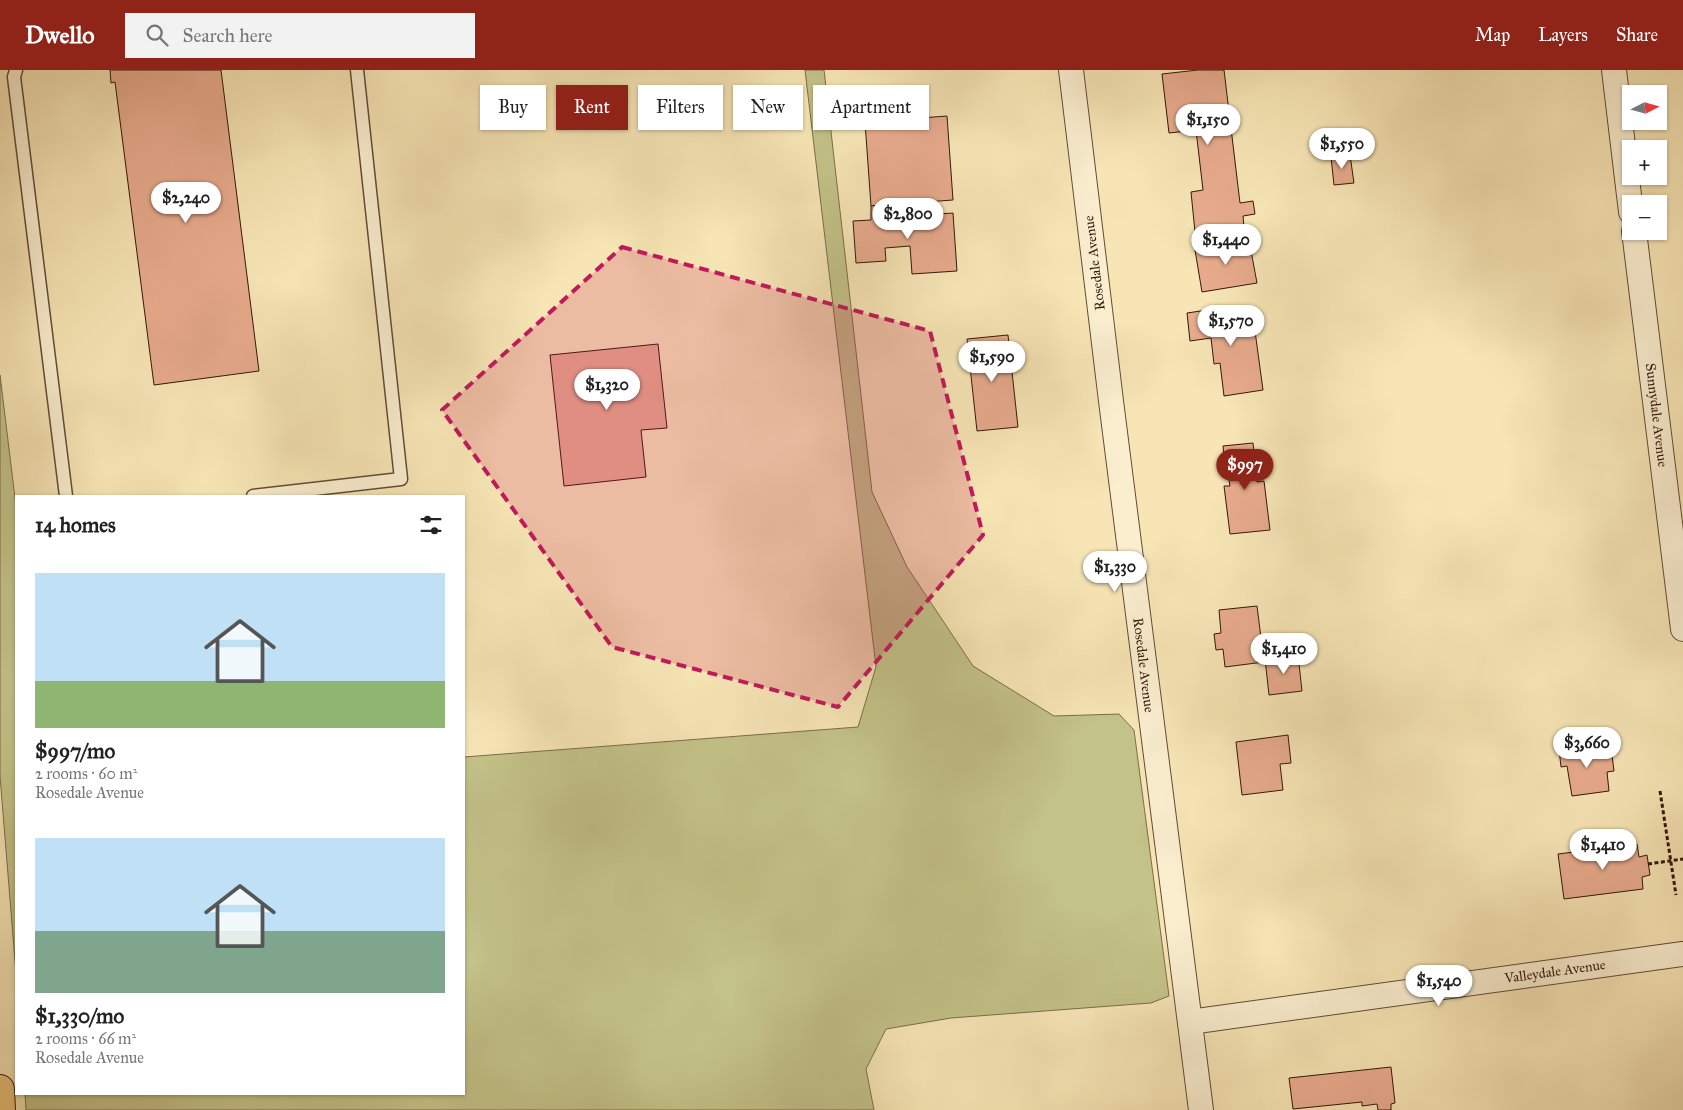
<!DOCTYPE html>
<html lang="en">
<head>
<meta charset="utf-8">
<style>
	body { margin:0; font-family:"IM FELL Great Primer",serif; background:#f2f2f2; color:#222; height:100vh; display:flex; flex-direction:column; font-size:19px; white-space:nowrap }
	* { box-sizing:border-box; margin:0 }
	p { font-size:16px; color:#767676 }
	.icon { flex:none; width:28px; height:28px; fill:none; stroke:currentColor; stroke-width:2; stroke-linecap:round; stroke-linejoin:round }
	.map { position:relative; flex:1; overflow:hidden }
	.drawer { position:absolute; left:15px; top:425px; width:450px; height:600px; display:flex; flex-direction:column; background:#fff; border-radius:0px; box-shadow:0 1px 4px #0004 }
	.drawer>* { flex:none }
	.guide { position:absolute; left:480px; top:15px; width:475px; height:45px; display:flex; gap:10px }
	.needle { width:32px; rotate:84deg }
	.fabs { position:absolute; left:1622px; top:15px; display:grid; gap:10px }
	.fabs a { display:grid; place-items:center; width:45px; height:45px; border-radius:0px; background:#fff; box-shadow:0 1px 4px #0004; font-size:25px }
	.price { position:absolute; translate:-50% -42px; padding:0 11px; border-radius:18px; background:#fff; color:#222; font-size:16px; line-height:32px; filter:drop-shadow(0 1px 2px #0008) }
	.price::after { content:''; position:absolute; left:50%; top:30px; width:15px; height:11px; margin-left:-8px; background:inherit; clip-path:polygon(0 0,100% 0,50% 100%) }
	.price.current { background:#8f2418; color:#fff }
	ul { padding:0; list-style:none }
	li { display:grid; align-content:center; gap:10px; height:265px; padding:0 20px }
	li span { display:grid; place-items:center; height:155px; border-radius:0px; color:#555 }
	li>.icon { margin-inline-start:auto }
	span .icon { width:90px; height:90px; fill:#fffc; stroke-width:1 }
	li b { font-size:21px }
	h2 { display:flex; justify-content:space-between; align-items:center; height:60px; padding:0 20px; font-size:21px }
	.pill { padding:0 18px; border-radius:0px; background:#fff; box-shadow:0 1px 4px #0004; font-size:18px; line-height:45px }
	.pill.current { background:#8f2418; color:#fff }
	header { display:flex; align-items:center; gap:30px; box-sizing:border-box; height:70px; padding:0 25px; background:#8f2418; color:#fff }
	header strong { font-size:24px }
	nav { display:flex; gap:28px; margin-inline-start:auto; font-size:18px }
	.search { width:350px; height:45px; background:#f2f2f2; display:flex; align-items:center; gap:12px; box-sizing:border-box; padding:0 18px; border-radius:0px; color:#767676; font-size:19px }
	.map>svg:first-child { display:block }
	.green { fill:#c3c288; stroke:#7a6d4a }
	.building { fill:#e8ab8d; stroke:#31180c }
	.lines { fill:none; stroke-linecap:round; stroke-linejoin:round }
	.lane-casing { stroke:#624b36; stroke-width:15 }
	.street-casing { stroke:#624b36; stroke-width:26 }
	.highway-casing { stroke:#31180c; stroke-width:30 }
	.path { stroke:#31180c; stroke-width:3; stroke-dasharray:4 2.5; stroke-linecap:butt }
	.lane { stroke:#faeecf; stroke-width:12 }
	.street { stroke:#faeecf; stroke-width:24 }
	.highway { stroke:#ecc27a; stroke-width:28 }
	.marked { fill:#c2185b; fill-opacity:0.2; stroke:#c2185b; stroke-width:4; stroke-dasharray:10 6; stroke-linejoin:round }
	.labels { text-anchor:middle; stroke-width:4.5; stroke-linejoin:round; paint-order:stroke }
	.street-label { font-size:14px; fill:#31180c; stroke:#faeecf }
</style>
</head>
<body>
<header>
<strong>Dwello</strong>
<div class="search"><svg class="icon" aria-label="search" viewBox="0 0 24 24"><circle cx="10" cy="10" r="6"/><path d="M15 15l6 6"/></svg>Search here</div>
<nav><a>Map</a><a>Layers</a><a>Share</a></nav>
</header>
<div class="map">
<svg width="1683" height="1040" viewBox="0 0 1683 1040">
	<rect width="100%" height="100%" fill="#f7e5b5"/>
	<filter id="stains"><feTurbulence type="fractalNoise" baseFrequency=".004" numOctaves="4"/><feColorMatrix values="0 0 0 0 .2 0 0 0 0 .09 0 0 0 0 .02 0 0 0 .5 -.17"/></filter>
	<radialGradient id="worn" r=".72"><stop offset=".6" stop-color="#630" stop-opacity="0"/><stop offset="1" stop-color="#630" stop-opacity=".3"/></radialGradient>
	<g class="green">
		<path d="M 805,0 L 824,0 L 872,422 L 907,497 L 973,596 L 1054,646 L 1119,644 L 1134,660 L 1169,926 L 1151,933 L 951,948 L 886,959 L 866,999 L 874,1040 L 26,1040 L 25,1024 L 464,1024 L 464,687 L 858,657 L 876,597 Z"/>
		<path d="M 0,305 L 16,436 L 16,903 L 0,706 Z"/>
	</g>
	<g class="building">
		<path d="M 110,0 L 221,0 L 259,301 L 154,315 L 115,12 L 111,13 Z"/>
		<path d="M 1198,0 L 1224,0 L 1240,133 L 1253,131 L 1255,144 L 1243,146 L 1244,158 L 1205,162 L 1205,161 L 1195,162 L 1191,122 L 1203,120 L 1196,60 L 1169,63 L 1162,4 Z"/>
		<path d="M 947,46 L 953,130 L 871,136 L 865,52 Z"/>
		<path d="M 1350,85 L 1354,113 L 1334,115 L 1331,87 Z"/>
		<path d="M 881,135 L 882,148 L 953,143 L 957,201 L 912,204 L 910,176 L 885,178 L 886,191 L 856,193 L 853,151 L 871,150 L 871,136 Z"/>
		<path d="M 1249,170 L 1257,213 L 1202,222 L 1195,180 Z"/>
		<path d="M 1214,239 L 1215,244 L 1252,239 L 1263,320 L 1224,326 L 1220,293 L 1214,294 L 1211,268 L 1190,271 L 1187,243 Z"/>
		<path d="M 1008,265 L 1018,357 L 977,361 L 967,269 Z"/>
		<path d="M 658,274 L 667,358 L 641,360 L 646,407 L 564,416 L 550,285 Z"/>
		<path d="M 1253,373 L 1257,412 L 1264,411 L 1270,460 L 1230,464 L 1224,416 L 1230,416 L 1227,397 L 1225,397 L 1223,376 Z"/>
		<path d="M 1257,536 L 1264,592 L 1225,597 L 1223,579 L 1216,580 L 1214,564 L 1221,563 L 1219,540 Z"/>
		<path d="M 1298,585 L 1302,621 L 1269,625 L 1265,589 Z"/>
		<path d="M 1288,665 L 1291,693 L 1280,694 L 1283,720 L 1242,725 L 1236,672 Z"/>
		<path d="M 1602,673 L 1604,686 L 1612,685 L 1614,701 L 1607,702 L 1609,721 L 1572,726 L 1567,696 L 1561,697 L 1559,679 Z"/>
		<path d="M 1637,774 L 1639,787 L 1647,785 L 1650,805 L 1642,807 L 1643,819 L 1564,829 L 1558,784 Z"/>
		<path d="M 1391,997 L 1395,1033 L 1391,1034 L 1391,1040 L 1378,1040 L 1377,1034 L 1362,1036 L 1362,1032 L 1293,1039 L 1289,1008 Z"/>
	</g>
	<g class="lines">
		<defs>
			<g id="lane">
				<path d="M 16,0 L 14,7 L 66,426"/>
				<path d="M 253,426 L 401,409 L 357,0"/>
			</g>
			<g id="street">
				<path d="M 1071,0 L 1111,331 L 1201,1040"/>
				<path d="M 1614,0 L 1631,142"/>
				<path d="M 1634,161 L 1683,559"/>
				<path d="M 1190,952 L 1683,884"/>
			</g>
			<path id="highway" d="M 0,1019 L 1,1040"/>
		</defs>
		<use href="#lane" class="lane-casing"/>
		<use href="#street" class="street-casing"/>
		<use href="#highway" class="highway-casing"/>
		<g class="path">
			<path d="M 1660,721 L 1676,825"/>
			<path d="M 1648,794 L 1683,789"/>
		</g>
		<use href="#lane" class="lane"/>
		<use href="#street" class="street"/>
		<use href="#highway" class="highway"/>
	</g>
	<path class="marked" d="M 622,177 L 930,261 L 983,465 L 838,637 L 612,577 L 442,340 Z"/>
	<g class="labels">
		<g class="street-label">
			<text transform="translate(1094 193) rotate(-97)" y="5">Rosedale Avenue</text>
			<text transform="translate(1657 345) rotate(83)" y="5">Sunnydale Avenue</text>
			<text transform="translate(1144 595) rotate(83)" y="5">Rosedale Avenue</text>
			<text transform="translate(1555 901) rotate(-8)" y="5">Valleydale Avenue</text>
		</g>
	</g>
	<rect width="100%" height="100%" filter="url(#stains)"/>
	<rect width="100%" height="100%" fill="url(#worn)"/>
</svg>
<div class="fabs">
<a><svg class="needle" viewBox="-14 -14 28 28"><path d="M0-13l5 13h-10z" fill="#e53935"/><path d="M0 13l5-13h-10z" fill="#767676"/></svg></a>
<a>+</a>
<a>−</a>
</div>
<b class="price" style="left:1208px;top:76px">$1,150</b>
<b class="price" style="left:1342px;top:100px">$1,550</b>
<b class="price" style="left:186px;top:154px">$2,240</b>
<b class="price" style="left:908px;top:170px">$2,800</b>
<b class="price" style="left:1226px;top:196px">$1,440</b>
<b class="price" style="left:1231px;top:277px">$1,570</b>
<b class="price" style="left:992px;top:313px">$1,590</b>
<b class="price" style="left:607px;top:341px">$1,320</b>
<b class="price current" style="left:1245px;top:421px">$997</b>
<b class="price" style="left:1115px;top:523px">$1,330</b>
<b class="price" style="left:1284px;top:605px">$1,410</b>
<b class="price" style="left:1587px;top:699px">$3,660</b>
<b class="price" style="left:1603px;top:801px">$1,410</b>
<b class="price" style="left:1439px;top:937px">$1,540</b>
<div class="guide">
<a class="pill">Buy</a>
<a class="pill current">Rent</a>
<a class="pill">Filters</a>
<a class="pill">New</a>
<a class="pill">Apartment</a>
</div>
<section class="drawer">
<h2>14 homes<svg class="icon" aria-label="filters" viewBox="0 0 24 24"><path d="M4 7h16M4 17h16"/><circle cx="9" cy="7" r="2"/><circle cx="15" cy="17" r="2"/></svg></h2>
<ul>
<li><span style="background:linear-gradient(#bfe0f5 70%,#8fb573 0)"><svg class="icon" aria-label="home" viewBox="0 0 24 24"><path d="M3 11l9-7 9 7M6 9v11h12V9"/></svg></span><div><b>$997/mo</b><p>2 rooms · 60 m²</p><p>Rosedale Avenue</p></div></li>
<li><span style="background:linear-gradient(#bfe0f5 60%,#7fa58c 0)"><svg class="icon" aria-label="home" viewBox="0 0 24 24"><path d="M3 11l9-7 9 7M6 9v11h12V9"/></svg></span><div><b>$1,330/mo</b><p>2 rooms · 66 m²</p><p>Rosedale Avenue</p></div></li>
</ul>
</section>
</div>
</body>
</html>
